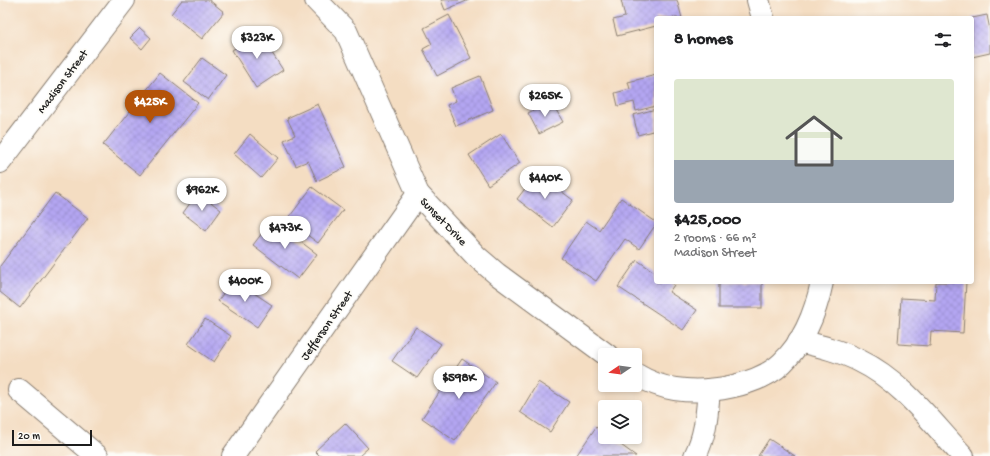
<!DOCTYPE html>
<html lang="en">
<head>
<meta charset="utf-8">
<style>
	body { margin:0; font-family:"Gochi Hand",sans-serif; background:#f6f6f6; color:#202124; height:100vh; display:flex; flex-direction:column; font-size:15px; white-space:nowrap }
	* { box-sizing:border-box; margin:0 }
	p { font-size:13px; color:#757577 }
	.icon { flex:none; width:22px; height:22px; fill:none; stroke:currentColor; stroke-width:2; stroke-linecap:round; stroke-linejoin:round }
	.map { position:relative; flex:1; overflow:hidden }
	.details { position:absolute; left:654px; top:16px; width:320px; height:268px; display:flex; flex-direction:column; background:#fff; border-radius:4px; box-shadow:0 2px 6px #0003 }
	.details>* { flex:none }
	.needle { width:26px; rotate:257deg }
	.buttons { position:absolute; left:598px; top:348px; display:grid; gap:8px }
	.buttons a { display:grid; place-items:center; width:44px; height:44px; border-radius:4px; background:#fff; box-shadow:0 2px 6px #0003; font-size:20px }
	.scale { position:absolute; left:12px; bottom:10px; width:80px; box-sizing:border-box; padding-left:4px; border:2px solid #1c1c1c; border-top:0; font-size:11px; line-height:14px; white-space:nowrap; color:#1c1c1c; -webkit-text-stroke:3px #fdfcf7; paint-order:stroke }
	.price { position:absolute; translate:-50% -34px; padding:0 9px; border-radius:14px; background:#fff; color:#222; font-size:13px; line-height:26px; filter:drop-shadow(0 1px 2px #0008) }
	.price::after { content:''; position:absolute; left:50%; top:24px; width:12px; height:9px; margin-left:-6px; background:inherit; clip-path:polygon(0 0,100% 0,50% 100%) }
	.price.on { background:#b45309; color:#fff }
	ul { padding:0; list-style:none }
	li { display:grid; align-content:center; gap:8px; height:212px; padding:0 20px }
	li span { display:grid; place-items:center; height:124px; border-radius:4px; color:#555 }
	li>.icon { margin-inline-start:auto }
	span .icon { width:72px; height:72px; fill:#fffc; stroke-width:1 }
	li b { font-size:17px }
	h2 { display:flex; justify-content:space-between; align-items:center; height:48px; padding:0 20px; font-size:17px }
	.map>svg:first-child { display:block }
	.building { fill:url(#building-cross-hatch) }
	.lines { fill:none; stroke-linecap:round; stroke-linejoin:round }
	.street-casing { stroke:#887c6f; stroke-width:24 }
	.street { stroke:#fff; stroke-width:22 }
	.labels { text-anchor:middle; stroke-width:3.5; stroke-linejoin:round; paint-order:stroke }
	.street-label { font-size:12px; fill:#1c1c1c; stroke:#fdfcf7 }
</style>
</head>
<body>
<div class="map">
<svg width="990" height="456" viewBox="0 0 990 456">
	<defs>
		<pattern id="building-cross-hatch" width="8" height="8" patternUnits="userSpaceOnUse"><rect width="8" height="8" fill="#b4a6f2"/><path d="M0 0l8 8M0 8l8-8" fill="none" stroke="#9a8ecf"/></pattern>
	</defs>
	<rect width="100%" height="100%" fill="#fdfcf7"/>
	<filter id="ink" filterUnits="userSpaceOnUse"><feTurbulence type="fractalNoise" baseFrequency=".025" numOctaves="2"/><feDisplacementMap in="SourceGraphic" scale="8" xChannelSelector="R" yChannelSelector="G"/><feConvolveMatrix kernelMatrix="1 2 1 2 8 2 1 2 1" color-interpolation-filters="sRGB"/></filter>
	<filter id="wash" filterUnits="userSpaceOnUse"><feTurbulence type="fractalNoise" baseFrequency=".012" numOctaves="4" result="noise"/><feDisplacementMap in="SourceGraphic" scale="16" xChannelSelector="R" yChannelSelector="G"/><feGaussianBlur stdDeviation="0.9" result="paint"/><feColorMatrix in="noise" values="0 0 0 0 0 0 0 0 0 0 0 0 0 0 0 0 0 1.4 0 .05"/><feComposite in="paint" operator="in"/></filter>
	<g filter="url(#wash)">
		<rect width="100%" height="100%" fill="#f4ddc2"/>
		<g id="blocks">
			<g class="building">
				<path d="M 182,0 L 209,0 L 224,12 L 202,39 L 171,14 Z"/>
				<path d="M 441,0 L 469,0 L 445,10 Z"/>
				<path d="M 621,0 L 677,0 L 682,18 L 656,18 L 656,26 L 617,36 L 613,20 L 625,17 Z"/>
				<path d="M 449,15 L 471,58 L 437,76 L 423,49 L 432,44 L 424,28 Z"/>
				<path d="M 987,15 L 990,30 L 990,53 L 972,57 L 972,18 Z"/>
				<path d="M 140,28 L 151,38 L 142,49 L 130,38 Z"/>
				<path d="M 259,33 L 283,70 L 256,88 L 232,50 Z"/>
				<path d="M 202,58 L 226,75 L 208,100 L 184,82 Z"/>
				<path d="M 160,73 L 198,103 L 140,175 L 103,145 Z"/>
				<path d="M 656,75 L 656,106 L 636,111 L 634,102 L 618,106 L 615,93 L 630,89 L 628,82 Z"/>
				<path d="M 480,76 L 493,110 L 456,126 L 447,105 L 456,101 L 451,88 Z"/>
				<path d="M 551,101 L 563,122 L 539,134 L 528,113 Z"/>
				<path d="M 318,104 L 346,167 L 317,181 L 308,161 L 296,166 L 284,140 L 295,135 L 287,118 Z"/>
				<path d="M 656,109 L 656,130 L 638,135 L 633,115 Z"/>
				<path d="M 250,134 L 278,158 L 261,178 L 234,154 Z"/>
				<path d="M 501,134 L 520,163 L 488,185 L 469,155 Z"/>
				<path d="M 537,173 L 573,200 L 553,227 L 517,199 Z"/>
				<path d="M 312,187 L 343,210 L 318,243 L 287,220 Z"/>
				<path d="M 198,192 L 221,210 L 206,231 L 183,213 Z"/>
				<path d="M 55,193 L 88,218 L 20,308 L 0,292 L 0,266 Z"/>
				<path d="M 621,198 L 656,222 L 656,224 L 639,249 L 625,239 L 596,281 L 561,258 L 586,221 L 599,230 Z"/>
				<path d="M 272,220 L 317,254 L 298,279 L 253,245 Z"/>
				<path d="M 637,260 L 656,273 L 656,282 L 670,282 L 674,285 L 669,292 L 697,310 L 683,330 L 618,287 Z"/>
				<path d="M 233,279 L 272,305 L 257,327 L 218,301 Z"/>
				<rect x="719" y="282" width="43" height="26"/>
				<path d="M 936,282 L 966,282 L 963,333 L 931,331 L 930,346 L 898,344 L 901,298 L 935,300 Z"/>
				<path d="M 205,319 L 231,336 L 214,362 L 188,344 Z"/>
				<path d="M 416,327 L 441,344 L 417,378 L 392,361 Z"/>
				<path d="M 462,359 L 496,382 L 455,441 L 422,418 Z"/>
				<path d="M 538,382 L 569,402 L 550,432 L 520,412 Z"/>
				<path d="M 345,423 L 368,448 L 359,456 L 320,456 L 315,451 Z"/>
				<path d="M 596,427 L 605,434 L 605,437 L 610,437 L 636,456 L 576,456 Z"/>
				<path d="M 769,439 L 795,456 L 758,456 Z"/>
			</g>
		</g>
	</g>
	<g filter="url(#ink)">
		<use href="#blocks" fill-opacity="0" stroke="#887c6f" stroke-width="1"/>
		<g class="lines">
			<defs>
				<g id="street">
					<path d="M 316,0 L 346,31 L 418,194 L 476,256 L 497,274 L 607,355"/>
					<path d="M 758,0 L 763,18"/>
					<path d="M 0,162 L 124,0"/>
					<path d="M 799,341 C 820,346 841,351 860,361 C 902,381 932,423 963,456"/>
					<path d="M 635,374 C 647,381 661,387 675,389 C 707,394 758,386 782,363 C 804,342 816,311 822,282"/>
					<path d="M 19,390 L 97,456"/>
					<path d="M 233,456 L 418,194"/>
					<path d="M 695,456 C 706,435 707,412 709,390"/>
				</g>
			</defs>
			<use href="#street" class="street-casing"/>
			<use href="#street" class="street"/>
		</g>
	</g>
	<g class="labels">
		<g class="street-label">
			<text transform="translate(62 81) rotate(-53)" y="4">Madison Street</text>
			<text transform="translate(444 221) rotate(46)" y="4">Sunset Drive</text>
			<text transform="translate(326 325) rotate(-55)" y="4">Jefferson Street</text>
		</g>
	</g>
</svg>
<div class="buttons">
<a><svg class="needle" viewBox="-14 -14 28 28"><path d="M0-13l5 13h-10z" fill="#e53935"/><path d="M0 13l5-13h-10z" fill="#757577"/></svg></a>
<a><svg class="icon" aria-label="layers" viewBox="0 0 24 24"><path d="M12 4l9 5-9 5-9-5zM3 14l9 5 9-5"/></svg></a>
</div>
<div class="scale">20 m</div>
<b class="price" style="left:257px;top:60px">$323K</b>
<b class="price" style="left:545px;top:118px">$265K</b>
<b class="price on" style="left:150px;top:124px">$425K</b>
<b class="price" style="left:545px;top:200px">$440K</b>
<b class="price" style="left:202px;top:212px">$962K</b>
<b class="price" style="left:285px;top:250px">$473K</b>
<b class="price" style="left:245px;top:303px">$400K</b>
<b class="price" style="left:459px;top:400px">$598K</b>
<section class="details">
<h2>8 homes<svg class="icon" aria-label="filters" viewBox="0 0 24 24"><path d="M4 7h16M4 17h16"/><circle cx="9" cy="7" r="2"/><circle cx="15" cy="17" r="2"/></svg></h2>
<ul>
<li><span style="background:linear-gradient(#dfe7d0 65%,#9aa5b1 0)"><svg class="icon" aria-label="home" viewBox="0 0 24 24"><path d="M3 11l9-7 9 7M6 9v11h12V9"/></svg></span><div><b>$425,000</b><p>2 rooms · 66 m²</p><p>Madison Street</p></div></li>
</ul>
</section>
</div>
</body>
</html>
